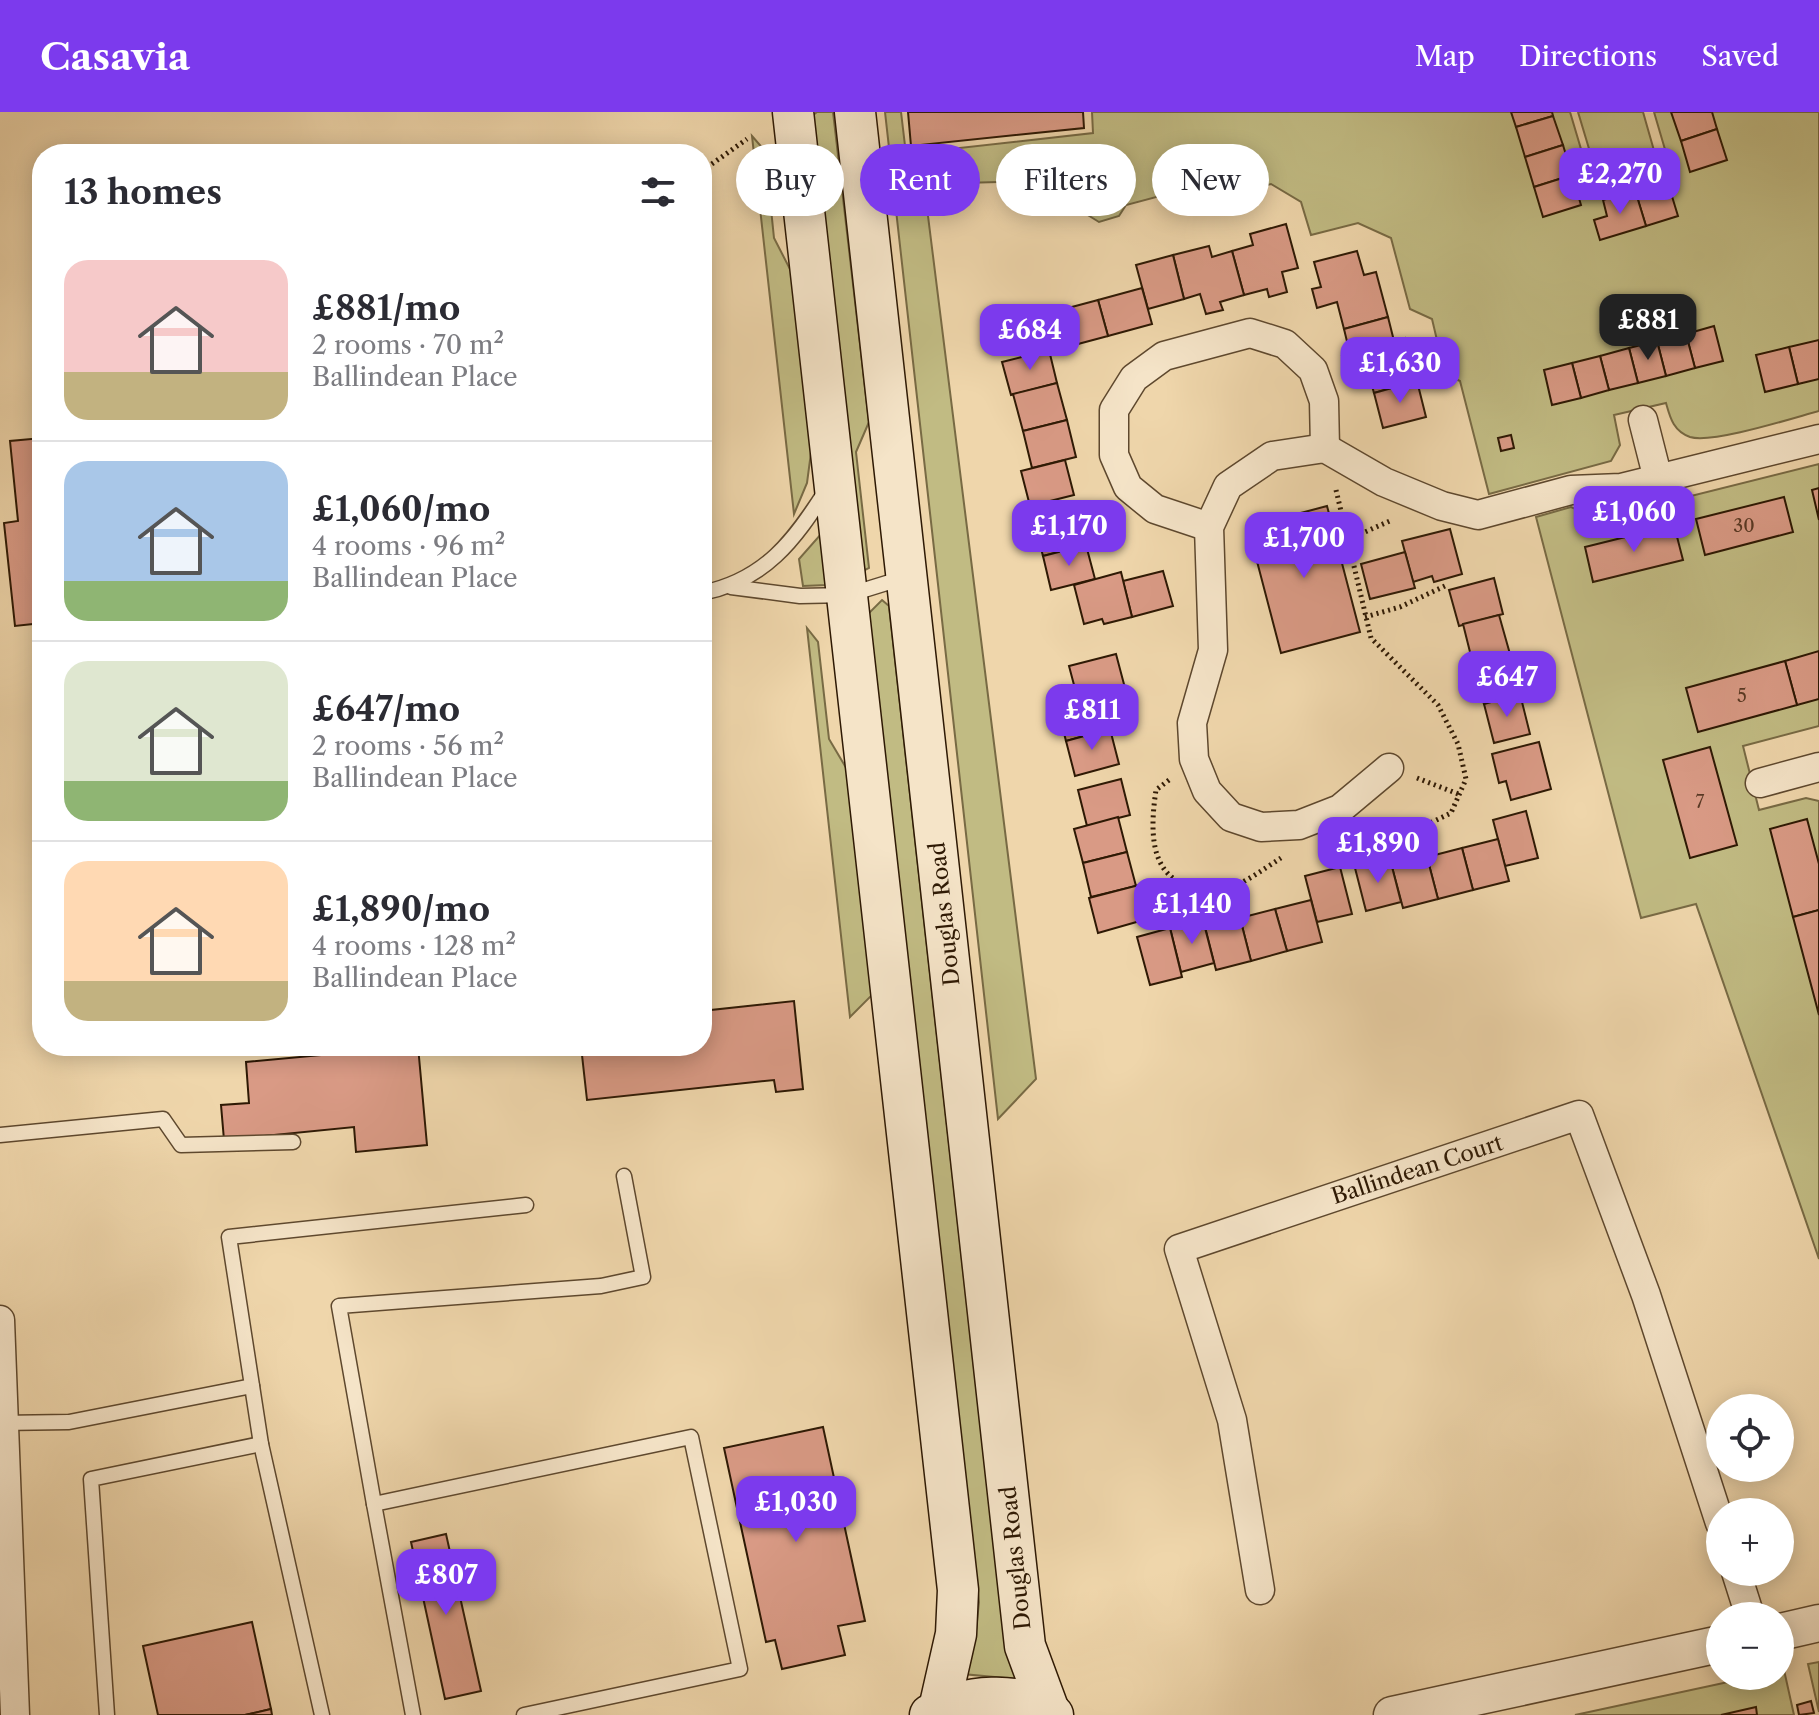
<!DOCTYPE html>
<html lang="en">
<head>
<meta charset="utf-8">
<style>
	body { margin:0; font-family:"Libre Caslon Text",serif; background:#f7f7f7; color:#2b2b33; height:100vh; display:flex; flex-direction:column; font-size:30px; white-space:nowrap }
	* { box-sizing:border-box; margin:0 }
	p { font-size:26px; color:#7c7c81 }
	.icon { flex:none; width:44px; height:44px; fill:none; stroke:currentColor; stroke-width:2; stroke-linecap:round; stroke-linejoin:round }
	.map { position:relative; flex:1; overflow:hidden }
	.drawer { position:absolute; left:32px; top:32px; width:680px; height:912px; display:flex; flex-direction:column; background:#fff; border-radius:32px; box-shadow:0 4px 20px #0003 }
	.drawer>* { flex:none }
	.hud { position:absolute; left:736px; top:32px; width:760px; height:72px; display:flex; gap:16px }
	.tools { position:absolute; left:1706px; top:1282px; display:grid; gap:16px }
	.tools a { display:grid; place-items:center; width:88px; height:88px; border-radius:50%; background:#fff; box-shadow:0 4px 20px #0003; font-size:40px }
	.price { position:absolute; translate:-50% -68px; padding:0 18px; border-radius:16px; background:#7c3aed; color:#fff; font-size:26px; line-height:52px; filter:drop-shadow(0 2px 4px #0008) }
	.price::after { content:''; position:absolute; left:50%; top:48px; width:24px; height:18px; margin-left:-12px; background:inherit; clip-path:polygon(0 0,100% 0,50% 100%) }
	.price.current { background:#222; color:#fff }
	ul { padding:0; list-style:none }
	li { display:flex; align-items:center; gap:24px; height:200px; padding:0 32px }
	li+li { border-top:2px solid #e1e1e2 }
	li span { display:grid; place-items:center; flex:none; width:224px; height:160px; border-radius:24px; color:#555 }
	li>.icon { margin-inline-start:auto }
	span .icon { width:96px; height:96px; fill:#fffc; stroke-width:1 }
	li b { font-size:34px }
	h2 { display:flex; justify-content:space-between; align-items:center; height:96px; padding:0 32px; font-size:34px }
	.pill { padding:0 28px; border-radius:36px; background:#fff; box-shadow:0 4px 20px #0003; font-size:28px; line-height:72px }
	.pill.current { background:#7c3aed; color:#fff }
	header { display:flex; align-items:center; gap:48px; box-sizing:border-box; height:112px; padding:0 40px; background:#7c3aed; color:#fff }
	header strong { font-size:38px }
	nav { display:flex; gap:44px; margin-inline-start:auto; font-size:28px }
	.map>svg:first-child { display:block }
	.green { fill:#c1bb83; stroke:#786a44; stroke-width:2 }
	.building { fill:#d99a85; stroke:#2e1904; stroke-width:2 }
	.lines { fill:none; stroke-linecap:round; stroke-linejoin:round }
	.service-casing { stroke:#5e482e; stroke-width:17 }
	.minor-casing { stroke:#5e482e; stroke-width:31 }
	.tertiary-casing { stroke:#5e482e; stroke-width:39 }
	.secondary-casing { stroke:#2e1904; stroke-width:43 }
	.path { stroke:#2e1904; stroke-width:5; stroke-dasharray:2 4; stroke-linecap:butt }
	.service { stroke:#f5e4c8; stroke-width:14 }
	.minor { stroke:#f5e4c8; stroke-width:28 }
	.tertiary { stroke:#f5e4c8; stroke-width:36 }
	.secondary { stroke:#f5e4c8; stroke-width:40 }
	.labels { text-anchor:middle; stroke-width:6; stroke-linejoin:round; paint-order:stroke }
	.number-label { font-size:18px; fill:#593924 }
	.street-label { font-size:22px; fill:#2e1904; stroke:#f5e4c8 }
</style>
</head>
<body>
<header>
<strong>Casavia</strong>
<nav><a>Map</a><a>Directions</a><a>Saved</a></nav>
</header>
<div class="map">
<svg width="1819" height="1603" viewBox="0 0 1819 1603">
	<rect width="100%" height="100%" fill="#efd6ab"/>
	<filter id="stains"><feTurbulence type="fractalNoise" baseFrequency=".0025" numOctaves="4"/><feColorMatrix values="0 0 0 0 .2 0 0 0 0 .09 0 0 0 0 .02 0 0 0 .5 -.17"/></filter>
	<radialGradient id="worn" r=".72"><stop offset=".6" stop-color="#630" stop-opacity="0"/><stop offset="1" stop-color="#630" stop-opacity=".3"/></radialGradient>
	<g class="green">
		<path d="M 817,0 L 833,0 L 869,310 L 856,340 L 869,456 L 863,459 L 812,4 Z"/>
		<path d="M 885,0 L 901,0 L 906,42 L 1093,21 L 1092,0 L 1570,0 L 1592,74 L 1669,51 L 1654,0 L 1819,0 L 1819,299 C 1793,306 1712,332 1690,325 C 1673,319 1670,305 1666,291 L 1614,303 L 1620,333 L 1611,349 L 1489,382 L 1460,269 L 1445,262 L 1432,207 L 1410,197 L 1391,126 L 1358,111 L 1311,123 L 1301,90 L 1271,72 L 1220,85 L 1201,73 L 1126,93 L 1119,104 L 1099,110 L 1033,69 L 924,72 L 1036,967 L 998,1007 Z"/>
		<path d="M 1578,0 L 1643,0 L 1655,42 L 1596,60 Z"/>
		<path d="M 752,24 L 765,39 L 774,126 L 792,161 L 812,333 L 807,371 L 794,402 Z"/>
		<path d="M 1819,352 L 1819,614 L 1743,634 L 1759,698 L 1806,686 L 1819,689 L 1819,1147 L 1696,792 L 1641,806 L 1536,405 L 1571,395 L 1599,407 Z"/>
		<path d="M 821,422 L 827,473 L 803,474 L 799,447 Z"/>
		<path d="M 882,488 L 889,494 L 1002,1506 L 1016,1567 L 963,1562 L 975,1528 L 979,1490 L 868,502 Z"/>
		<path d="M 807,516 L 818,530 L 829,627 L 848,659 L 874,881 L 850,905 Z"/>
		<path d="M 1819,1550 L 1819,1600 L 1808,1552 Z"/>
		<path d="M 1784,1558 L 1794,1603 L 1575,1603 L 1756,1564 L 1780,1564 Z"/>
	</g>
	<g class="building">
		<path d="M 908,0 L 1083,0 L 1084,16 L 911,34 Z"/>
		<path d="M 1511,0 L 1552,0 L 1553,4 L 1516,15 Z"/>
		<path d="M 1671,0 L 1712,0 L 1717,17 L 1681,29 Z"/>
		<path d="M 1553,4 L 1563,33 L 1525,45 L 1516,15 Z"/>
		<path d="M 1717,17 L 1727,48 L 1690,60 L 1681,29 Z"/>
		<path d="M 1563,33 L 1572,63 L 1534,75 L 1525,45 Z"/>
		<path d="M 1572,63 L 1581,93 L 1543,105 L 1534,75 Z"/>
		<path d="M 1667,68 L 1678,104 L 1646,114 L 1635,78 Z"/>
		<path d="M 1635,78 L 1646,114 L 1600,128 L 1594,108 L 1607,104 L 1603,88 Z"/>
		<path d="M 1286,112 L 1298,156 L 1282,160 L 1287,180 L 1269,185 L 1267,177 L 1244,183 L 1232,139 L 1253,133 L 1250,122 Z"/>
		<path d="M 1209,134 L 1212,145 L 1232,139 L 1244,183 L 1220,190 L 1223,198 L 1206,202 L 1200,182 L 1184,187 L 1173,143 Z"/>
		<path d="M 1357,139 L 1364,163 L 1376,160 L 1388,205 L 1344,217 L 1337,190 L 1317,196 L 1312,177 L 1321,175 L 1314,150 Z"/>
		<path d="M 1173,143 L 1184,187 L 1148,197 L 1136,153 Z"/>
		<path d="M 1142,176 L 1152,212 L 1108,224 L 1098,188 Z"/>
		<path d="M 1098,188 L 1108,224 L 1063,236 L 1053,200 Z"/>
		<path d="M 1388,205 L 1394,229 L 1405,226 L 1417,269 L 1374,281 L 1367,256 L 1346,262 L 1342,244 L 1350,242 L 1344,217 Z"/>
		<path d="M 1714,214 L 1723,249 L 1695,256 L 1686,222 Z"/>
		<path d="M 1686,222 L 1695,256 L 1666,264 L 1657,229 Z"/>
		<path d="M 1819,228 L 1819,267 L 1798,272 L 1789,235 Z"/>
		<path d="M 1657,229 L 1666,264 L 1638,271 L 1629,236 Z"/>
		<path d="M 1789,235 L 1798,272 L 1765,280 L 1756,243 Z"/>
		<path d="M 1629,236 L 1638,271 L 1609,278 L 1600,244 Z"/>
		<path d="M 1049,238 L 1057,271 L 1011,283 L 1002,250 Z"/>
		<path d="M 1600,244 L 1609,278 L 1581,286 L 1572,251 Z"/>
		<path d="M 1572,251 L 1581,286 L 1552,293 L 1544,258 Z"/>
		<path d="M 42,267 L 42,324 L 36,268 Z"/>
		<path d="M 1417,269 L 1426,305 L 1383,316 L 1374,281 Z"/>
		<path d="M 1057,271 L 1067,308 L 1023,319 L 1013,282 Z"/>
		<path d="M 1067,308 L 1076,345 L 1032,356 L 1023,319 Z"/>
		<path d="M 1511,323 L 1514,336 L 1501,339 L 1498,326 Z"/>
		<path d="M 42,326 L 42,511 L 15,514 L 4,411 L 18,409 L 10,329 Z"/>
		<path d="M 1065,348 L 1074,383 L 1030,394 L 1021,359 Z"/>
		<path d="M 1819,376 L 1819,408 L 1812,378 Z"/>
		<path d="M 1784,385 L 1793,420 L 1705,443 L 1696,407 Z"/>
		<path d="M 1327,394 L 1360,520 L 1281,541 L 1248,415 Z"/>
		<path d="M 1077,398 L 1086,433 L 1043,444 L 1034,410 Z"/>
		<path d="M 1674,413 L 1683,448 L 1593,470 L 1585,435 Z"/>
		<path d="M 1450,417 L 1462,462 L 1434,470 L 1432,464 L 1413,470 L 1402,429 Z"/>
		<path d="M 1086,433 L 1095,467 L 1051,478 L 1043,444 Z"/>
		<path d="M 1405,440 L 1415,476 L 1370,487 L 1361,452 Z"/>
		<path d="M 1163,459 L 1173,494 L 1132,505 L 1123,469 Z"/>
		<path d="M 1121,460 L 1132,505 L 1104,512 L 1102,507 L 1084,512 L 1074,473 Z"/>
		<path d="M 1494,466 L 1503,502 L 1459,514 L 1449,478 Z"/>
		<path d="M 1499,503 L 1510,542 L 1473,552 L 1463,512 Z"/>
		<path d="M 1819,539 L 1819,587 L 1797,593 L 1785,549 Z"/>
		<path d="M 1116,542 L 1125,576 L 1078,588 L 1069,554 Z"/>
		<path d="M 1510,542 L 1520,582 L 1484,592 L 1473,552 Z"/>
		<path d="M 1785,549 L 1797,593 L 1698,620 L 1686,576 Z"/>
		<path d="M 1101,582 L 1110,617 L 1066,629 L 1057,593 Z"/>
		<path d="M 1520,582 L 1530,622 L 1494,631 L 1484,592 Z"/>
		<path d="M 1110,617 L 1119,652 L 1075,664 L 1066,629 Z"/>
		<path d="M 1539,630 L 1551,677 L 1511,688 L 1506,669 L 1499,671 L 1492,642 Z"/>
		<path d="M 1710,635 L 1737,733 L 1690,746 L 1663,648 Z"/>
		<path d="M 1121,667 L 1130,703 L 1087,714 L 1078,678 Z"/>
		<path d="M 1526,699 L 1538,746 L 1505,754 L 1493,708 Z"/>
		<path d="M 1118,705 L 1127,740 L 1083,751 L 1074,717 Z"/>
		<path d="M 1807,707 L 1819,752 L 1819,798 L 1793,805 L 1770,717 Z"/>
		<path d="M 1498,727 L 1509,769 L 1473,778 L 1462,736 Z"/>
		<path d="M 1462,736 L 1473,778 L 1438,787 L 1427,745 Z"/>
		<path d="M 1127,740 L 1136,774 L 1091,785 L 1083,751 Z"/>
		<path d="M 1427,745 L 1438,787 L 1403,796 L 1392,755 Z"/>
		<path d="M 1390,747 L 1401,790 L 1366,799 L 1355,756 Z"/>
		<path d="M 1340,755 L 1352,802 L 1317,810 L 1305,764 Z"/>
		<path d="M 1139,773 L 1147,807 L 1098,821 L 1089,786 Z"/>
		<path d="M 1311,788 L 1322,830 L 1287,839 L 1275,797 Z"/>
		<path d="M 1275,797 L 1287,839 L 1251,849 L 1240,806 Z"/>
		<path d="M 1819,798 L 1819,903 L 1793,805 Z"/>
		<path d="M 1240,806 L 1251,849 L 1216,858 L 1205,815 Z"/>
		<path d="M 1203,808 L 1214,851 L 1181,860 L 1170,816 Z"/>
		<path d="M 1170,816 L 1182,865 L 1150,873 L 1137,825 Z"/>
		<path d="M 794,889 L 803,977 L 776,980 L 774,968 L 587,988 L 581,934 L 702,934 L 702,899 Z"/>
		<path d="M 418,934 L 427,1033 L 356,1040 L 354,1015 L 224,1028 L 221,993 L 249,991 L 246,950 Z"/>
		<path d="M 823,1315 L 865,1509 L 838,1514 L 845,1543 L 782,1557 L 775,1528 L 766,1530 L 724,1336 Z"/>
		<path d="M 446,1422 L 481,1579 L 445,1587 L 411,1430 Z"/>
		<path d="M 252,1510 L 271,1597 L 245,1603 L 158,1603 L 143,1534 Z"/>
		<path d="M 1811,1589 L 1814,1601 L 1799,1603 L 1797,1593 Z"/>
		<path d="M 1756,1595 L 1757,1603 L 1721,1603 Z"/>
		<path d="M 271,1597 L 272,1603 L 245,1603 Z"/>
	</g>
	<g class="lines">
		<defs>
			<g id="service">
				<path d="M 731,475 L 800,484 L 848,483 L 906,465"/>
				<path d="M 702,481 C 765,468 794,429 827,377"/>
				<path d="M 0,1023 L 163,1007 L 181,1033 L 293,1030"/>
				<path d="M 0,1311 L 69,1310 L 252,1274"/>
				<path d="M 374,1392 L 339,1194 L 601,1174 L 643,1165 L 624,1064"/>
				<path d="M 107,1603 L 91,1367 L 261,1332"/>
				<path d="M 322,1603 L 261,1332 L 229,1125 L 526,1093"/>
				<path d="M 413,1603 L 374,1392 L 691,1325 L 740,1557 L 524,1603"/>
			</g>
			<g id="minor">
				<path d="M 1643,308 L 1658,367"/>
				<path d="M 1209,415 L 1155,397 L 1128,375 L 1114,343 L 1114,298 L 1134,266 L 1164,244 L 1250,221 L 1285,232 L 1313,258 L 1324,289 L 1325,336"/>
				<path d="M 1389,656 L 1340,697 L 1299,713 L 1261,715 L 1231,705 L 1207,679 L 1194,647 L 1192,611 L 1213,538 L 1209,415 L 1228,374 L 1272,344 L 1325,336 L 1384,370 L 1442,394 L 1478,403 L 1571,378 L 1621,376 L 1819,327"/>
				<path d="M 1760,671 L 1819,655"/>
				<path d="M 0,1208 L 15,1603"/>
				<path d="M 1736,1460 L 1750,1504"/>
				<path d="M 1260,1478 L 1232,1308 L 1179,1137 L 1579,1003 L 1646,1183 L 1720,1411"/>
			</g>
			<g id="tertiary">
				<path d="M 1780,1520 L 1819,1511"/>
				<path d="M 1392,1603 L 1720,1532"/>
			</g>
			<g id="secondary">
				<path d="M 793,0 L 958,1478 L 956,1522 L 939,1597"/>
				<path d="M 855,0 L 1025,1534 L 1049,1599"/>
				<path d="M 930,1603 C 960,1583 1024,1577 1053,1603"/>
			</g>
		</defs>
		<use href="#service" class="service-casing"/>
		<use href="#minor" class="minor-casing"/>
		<use href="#tertiary" class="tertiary-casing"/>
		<use href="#secondary" class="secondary-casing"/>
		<g class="path">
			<path d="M 702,59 L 747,27"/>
			<path d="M 1336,378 L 1371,526 L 1438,593 L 1458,632 L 1466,667 L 1451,701 L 1430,711 L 1368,715"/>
			<path d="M 1349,427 L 1392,408"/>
			<path d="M 1365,505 L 1400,495 L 1447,473"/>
			<path d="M 1417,666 L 1461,683"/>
			<path d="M 1169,668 L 1156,678 C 1151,712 1147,762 1189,774 C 1196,776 1207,781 1214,780 C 1236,778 1262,758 1281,746"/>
		</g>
		<use href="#service" class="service"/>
		<use href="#minor" class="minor"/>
		<use href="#tertiary" class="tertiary"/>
		<use href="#secondary" class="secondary"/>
	</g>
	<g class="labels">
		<g class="number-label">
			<text x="1744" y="420">30</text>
			<text x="1742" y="590">5</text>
			<text x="1700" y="696">7</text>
		</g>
		<g class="street-label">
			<text transform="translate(944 802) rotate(-96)" y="8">Douglas Road</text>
			<text transform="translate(1417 1057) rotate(-18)" y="8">Ballindean Court</text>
			<text transform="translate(1015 1446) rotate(-96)" y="8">Douglas Road</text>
		</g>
	</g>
	<rect width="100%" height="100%" filter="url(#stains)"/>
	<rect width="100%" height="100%" fill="url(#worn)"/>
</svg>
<div class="tools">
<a><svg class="icon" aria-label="locate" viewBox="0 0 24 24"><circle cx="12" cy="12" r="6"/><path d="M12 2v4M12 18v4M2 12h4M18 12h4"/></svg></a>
<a>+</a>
<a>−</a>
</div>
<b class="price" style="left:1620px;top:104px">£2,270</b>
<b class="price current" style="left:1648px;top:250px">£881</b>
<b class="price" style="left:1030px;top:260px">£684</b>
<b class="price" style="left:1400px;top:293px">£1,630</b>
<b class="price" style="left:1634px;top:442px">£1,060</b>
<b class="price" style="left:1069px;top:456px">£1,170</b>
<b class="price" style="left:1304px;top:468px">£1,700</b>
<b class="price" style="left:1507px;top:607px">£647</b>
<b class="price" style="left:1092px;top:640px">£811</b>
<b class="price" style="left:1378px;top:773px">£1,890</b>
<b class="price" style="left:1192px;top:834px">£1,140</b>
<b class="price" style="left:796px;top:1432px">£1,030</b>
<b class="price" style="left:446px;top:1505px">£807</b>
<div class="hud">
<a class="pill">Buy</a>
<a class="pill current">Rent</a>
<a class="pill">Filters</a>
<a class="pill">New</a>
</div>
<section class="drawer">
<h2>13 homes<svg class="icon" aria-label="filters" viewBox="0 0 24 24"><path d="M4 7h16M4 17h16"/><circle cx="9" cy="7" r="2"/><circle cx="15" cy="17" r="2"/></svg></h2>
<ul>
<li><span style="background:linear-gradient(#f6c9c9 70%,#c2b280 0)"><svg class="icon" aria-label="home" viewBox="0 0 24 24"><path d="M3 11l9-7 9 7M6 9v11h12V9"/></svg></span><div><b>£881/mo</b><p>2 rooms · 70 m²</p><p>Ballindean Place</p></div></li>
<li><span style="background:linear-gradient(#a9c7e8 75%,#8fb573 0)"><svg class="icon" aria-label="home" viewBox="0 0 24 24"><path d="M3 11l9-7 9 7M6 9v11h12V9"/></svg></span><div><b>£1,060/mo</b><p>4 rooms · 96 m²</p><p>Ballindean Place</p></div></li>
<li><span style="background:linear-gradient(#dfe7d0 75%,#8fb573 0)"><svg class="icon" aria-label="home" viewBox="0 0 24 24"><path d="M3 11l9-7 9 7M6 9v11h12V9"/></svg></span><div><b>£647/mo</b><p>2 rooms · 56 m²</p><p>Ballindean Place</p></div></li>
<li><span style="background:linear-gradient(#ffd9b3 75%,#c2b280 0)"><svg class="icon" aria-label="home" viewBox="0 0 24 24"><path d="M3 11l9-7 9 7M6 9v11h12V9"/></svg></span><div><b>£1,890/mo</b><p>4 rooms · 128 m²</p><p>Ballindean Place</p></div></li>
</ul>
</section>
</div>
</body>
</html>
